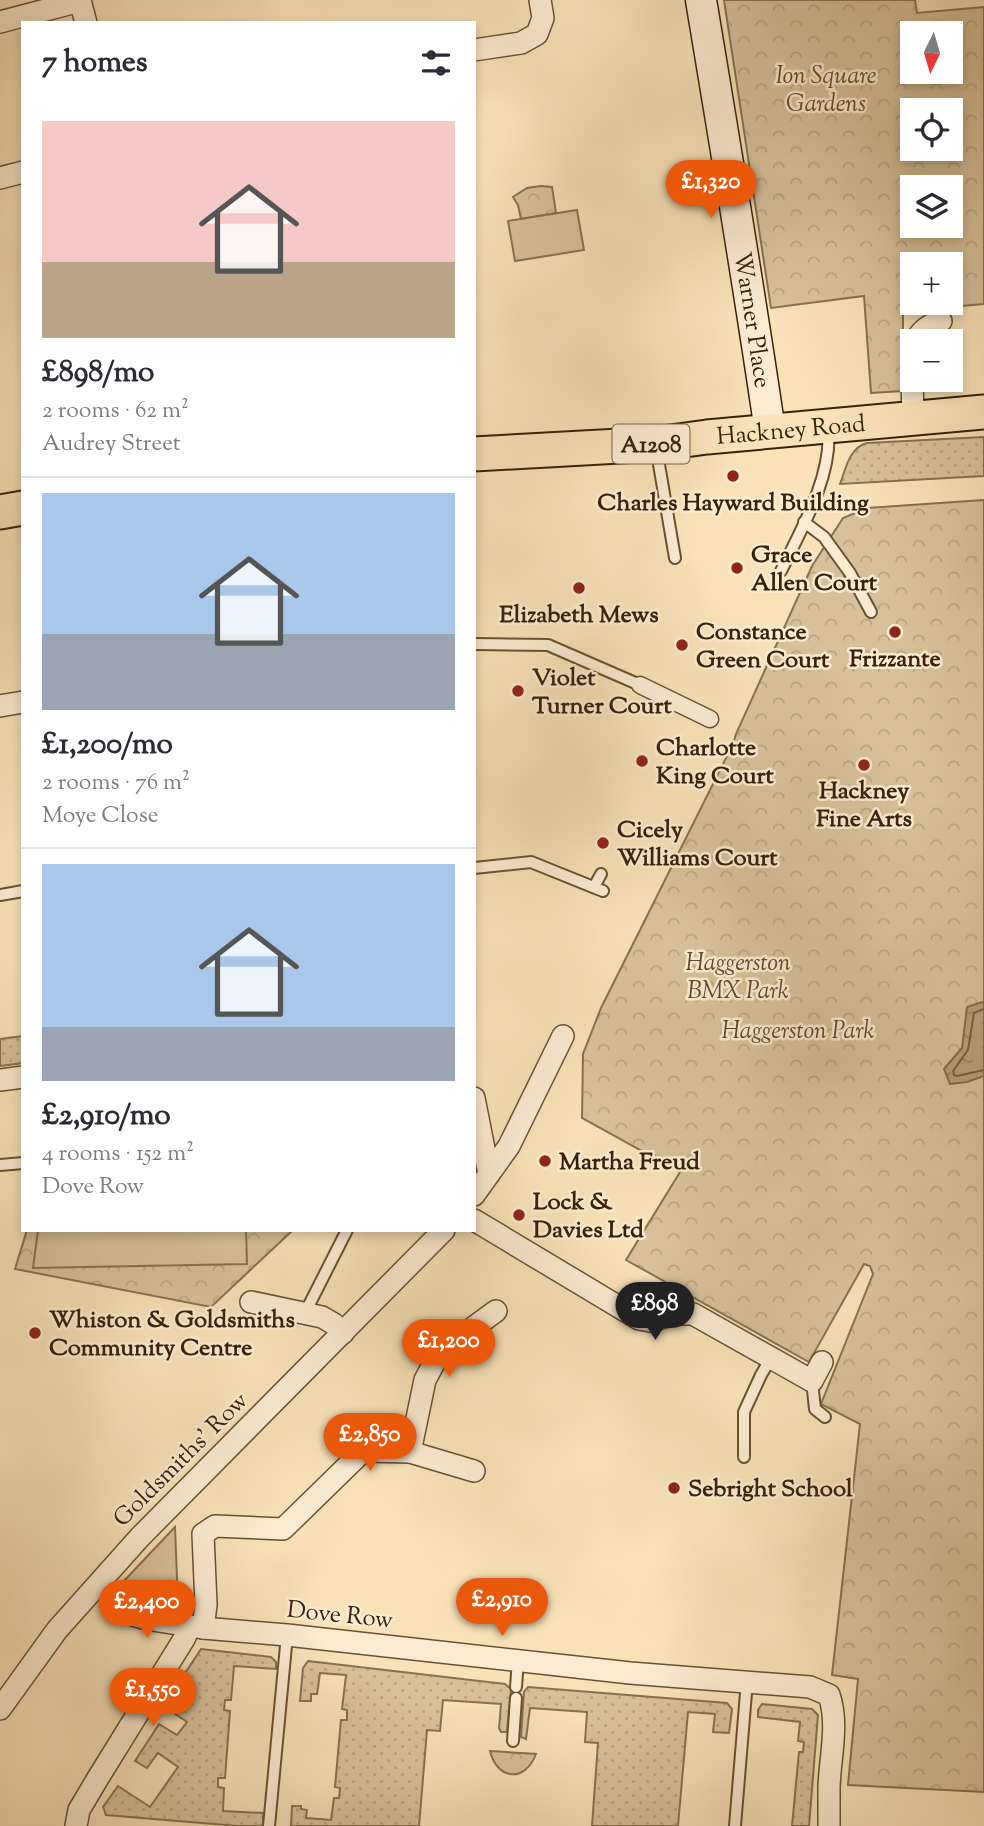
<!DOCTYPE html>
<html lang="en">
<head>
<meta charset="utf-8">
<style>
	body { margin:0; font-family:"Sorts Mill Goudy",serif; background:#f7f7f7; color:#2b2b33; height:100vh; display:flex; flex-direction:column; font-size:26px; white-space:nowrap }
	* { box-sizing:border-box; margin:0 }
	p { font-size:23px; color:#7c7c81 }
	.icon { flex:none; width:38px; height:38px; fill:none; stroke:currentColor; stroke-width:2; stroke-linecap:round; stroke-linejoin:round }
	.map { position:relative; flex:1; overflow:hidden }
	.panel { position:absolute; left:21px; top:21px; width:455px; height:1211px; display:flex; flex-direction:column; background:#fff; border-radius:0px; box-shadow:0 4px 10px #0003 }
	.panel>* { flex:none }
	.needle { width:46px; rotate:185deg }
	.controls { position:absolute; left:900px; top:21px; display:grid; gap:14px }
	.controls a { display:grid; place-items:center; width:63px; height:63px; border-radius:0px; background:#fff; box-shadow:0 4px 10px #0003; font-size:35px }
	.price { position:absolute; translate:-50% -60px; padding:0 16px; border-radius:24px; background:#ea580c; color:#fff; font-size:23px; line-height:46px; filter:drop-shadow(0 2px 4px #0008) }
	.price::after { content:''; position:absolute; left:50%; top:42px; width:21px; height:16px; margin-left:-10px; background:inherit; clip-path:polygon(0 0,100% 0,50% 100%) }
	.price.active { background:#222; color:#fff }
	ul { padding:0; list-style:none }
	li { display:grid; align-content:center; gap:14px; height:371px; padding:0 21px }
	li+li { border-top:2px solid #e1e1e2 }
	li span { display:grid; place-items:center; height:217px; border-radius:0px; color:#555 }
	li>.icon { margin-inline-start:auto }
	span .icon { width:126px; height:126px; fill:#fffc; stroke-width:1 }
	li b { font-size:30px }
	h2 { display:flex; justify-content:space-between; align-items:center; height:84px; padding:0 21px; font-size:30px }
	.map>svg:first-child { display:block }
	.grass { fill:url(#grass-dots); stroke:#887151; stroke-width:2 }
	.park { fill:url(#park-crowns); stroke:#887151; stroke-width:2; fill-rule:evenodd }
	.pitch { fill:#d8c19a; stroke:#887151; stroke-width:2 }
	.water { fill:url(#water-ripples); stroke:#846d4e; stroke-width:2 }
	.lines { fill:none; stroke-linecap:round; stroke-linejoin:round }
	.shore { stroke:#776042; stroke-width:2 }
	.service-casing { stroke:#685134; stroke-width:14 }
	.pedestrian-casing { stroke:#685134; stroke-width:19 }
	.minor-casing { stroke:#685134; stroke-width:24 }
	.secondary-casing { stroke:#372108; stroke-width:33 }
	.primary-casing { stroke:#372108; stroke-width:37 }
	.service { stroke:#fbecd1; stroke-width:10 }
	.pedestrian { stroke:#fbecd1; stroke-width:16 }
	.minor { stroke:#fbecd1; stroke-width:21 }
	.secondary { stroke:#fbecd1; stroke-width:30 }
	.primary { stroke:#f9e2b8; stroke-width:33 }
	.poi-dot { fill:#8f2418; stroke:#fbecd1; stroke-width:2.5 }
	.labels { text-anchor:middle; stroke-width:5; stroke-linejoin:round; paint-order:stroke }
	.shield { fill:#fbecd1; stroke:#725e44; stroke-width:2 }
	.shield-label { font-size:23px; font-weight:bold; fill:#372108 }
	.park-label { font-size:24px; font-style:italic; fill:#5f492c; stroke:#fbecd1 }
	.street-label { font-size:24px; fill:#372108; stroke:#fbecd1 }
	.poi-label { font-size:24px; font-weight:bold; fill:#372108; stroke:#fbecd1; text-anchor:start }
</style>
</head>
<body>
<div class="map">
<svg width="984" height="1826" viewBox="0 0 984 1826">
	<defs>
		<pattern id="grass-dots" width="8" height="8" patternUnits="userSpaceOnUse" patternTransform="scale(1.75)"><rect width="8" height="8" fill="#d8c19a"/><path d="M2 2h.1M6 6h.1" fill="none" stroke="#baa683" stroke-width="1.8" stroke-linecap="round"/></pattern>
		<pattern id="park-crowns" width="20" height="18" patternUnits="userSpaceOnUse" patternTransform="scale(1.75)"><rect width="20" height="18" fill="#d8c19a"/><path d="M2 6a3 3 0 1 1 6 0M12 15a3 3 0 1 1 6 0" fill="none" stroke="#baa683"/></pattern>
		<pattern id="water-ripples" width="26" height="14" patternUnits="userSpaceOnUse" patternTransform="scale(1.75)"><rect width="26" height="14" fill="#b7a07c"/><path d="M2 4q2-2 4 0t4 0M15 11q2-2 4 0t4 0" fill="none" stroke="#968264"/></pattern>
	</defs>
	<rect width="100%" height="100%" fill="#f9e2b8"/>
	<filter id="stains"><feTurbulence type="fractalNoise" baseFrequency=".00286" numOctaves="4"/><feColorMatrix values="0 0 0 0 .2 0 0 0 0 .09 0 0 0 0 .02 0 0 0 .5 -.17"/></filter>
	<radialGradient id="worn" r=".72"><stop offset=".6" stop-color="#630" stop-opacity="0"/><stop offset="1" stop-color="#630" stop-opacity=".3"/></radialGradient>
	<g class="grass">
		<path d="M 984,437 L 984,476 L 840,484 C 846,468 849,448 867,443 Z"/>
		<path d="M 23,1036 L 23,1063 L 0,1066 L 0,1039 Z"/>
		<path d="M 201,1649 L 271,1657 L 276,1662 L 276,1669 L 234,1666 L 231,1700 L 225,1700 L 224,1710 L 230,1711 L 225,1778 L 218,1778 L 218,1787 L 224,1788 L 223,1811 L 263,1813 L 263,1824 L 261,1826 L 238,1826 L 106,1815 L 103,1807 L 118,1786 L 150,1807 L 178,1767 L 158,1753 L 147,1768 L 135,1761 L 159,1724 L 177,1735 L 187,1722 L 171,1711 L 177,1705 L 168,1699 Z"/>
		<path d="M 308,1661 L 505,1684 L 511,1689 L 507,1732 L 501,1732 L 499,1728 L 501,1704 L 443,1700 L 440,1731 L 427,1730 L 419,1826 L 291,1826 L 292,1806 L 301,1806 L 301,1809 L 307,1810 L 306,1818 L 331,1820 L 334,1798 L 339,1798 L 340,1788 L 335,1787 L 341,1720 L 347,1720 L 347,1710 L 342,1709 L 346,1675 L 320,1673 L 317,1694 L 311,1694 L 311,1701 L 300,1701 L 303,1668 Z"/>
		<path d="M 528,1687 L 727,1703 L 732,1709 L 729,1733 L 713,1732 L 715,1714 L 688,1712 L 678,1826 L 592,1826 L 598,1743 L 585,1742 L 587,1712 L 530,1708 L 526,1739 L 521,1737 L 524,1692 Z"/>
		<path d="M 762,1704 L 812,1709 L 818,1715 L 809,1826 L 792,1826 L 799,1752 L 803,1752 L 804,1742 L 798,1741 L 800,1722 L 758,1717 L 758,1710 Z"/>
	</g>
	<g class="park">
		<path d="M 724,0 L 915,0 L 917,13 L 984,7 L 984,304 L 903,311 L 903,391 L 871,393 L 864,296 L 771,308 ZM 912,33 L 950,33 L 950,72 L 912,72 ZM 912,110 L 950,110 L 950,149 L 912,149 ZM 912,187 L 950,187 L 950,226 L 912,226 ZM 912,264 L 950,264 L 950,303 L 912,303 Z"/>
		<path d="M 541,186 L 552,187 L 556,213 L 521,219 L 518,205 L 513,197 L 527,188 Z"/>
		<path d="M 984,500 L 984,1792 L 848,1785 L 858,1679 L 832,1675 L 860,1424 L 821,1404 L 873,1274 L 870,1266 L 864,1264 L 809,1362 L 626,1260 L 680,1172 L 582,1118 L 583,1054 L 601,1008 L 733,744 L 736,734 L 812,566 L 843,518 L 867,508 Z"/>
		<path d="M 27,1230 L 293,1230 L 211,1307 L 15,1269 Z"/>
		<path d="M 490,1751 L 536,1754 C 525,1783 497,1780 490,1751 Z"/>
	</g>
	<g class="pitch">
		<path d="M 577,210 L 584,250 L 515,261 L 508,221 Z"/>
		<path d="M 38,1230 L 246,1230 L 247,1264 L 33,1268 Z"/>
		<path d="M 175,1527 L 178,1604 L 139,1592 L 122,1583 Z"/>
	</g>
	<path class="water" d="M 982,1002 L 984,1003 L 984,1076 L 967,1082 L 950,1084 L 944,1069 L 962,1048 L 967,1007 Z"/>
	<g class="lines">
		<path class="shore" d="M 984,1009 L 974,1013 L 968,1050 L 953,1071 L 954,1075 L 957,1076 L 984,1070"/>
		<defs>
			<g id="service">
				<path d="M 656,447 L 675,558"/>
				<path d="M 804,522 L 824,537 L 850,573 L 871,612"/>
				<path d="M 781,571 C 801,530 833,475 828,429"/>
				<path d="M 474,644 L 548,645 L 640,685"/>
				<path d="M 474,868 L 531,862 L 603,891"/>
				<path d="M 594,887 L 601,874"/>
				<path d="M 0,895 L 23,891"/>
				<path d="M 0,1165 L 23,1163"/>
				<path d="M 305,1313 L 347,1230"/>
				<path d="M 812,1381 L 815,1409 L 825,1417"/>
				<path d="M 744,1457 L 744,1412 L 761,1375 L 771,1358"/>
				<path d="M 516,1687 L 518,1660"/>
				<path d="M 513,1741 L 516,1698"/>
				<path d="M 269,1826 L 287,1635"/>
				<path d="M 735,1826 L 747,1681"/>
			</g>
			<path id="pedestrian" d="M 640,685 L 710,719"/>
			<g id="minor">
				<path d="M 80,0 L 86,23"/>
				<path d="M 0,22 L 80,1"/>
				<path d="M 474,50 L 521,43 L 537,34 L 543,18 L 540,0"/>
				<path d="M 0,178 L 23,172"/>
				<path d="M 915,341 C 922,330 928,325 941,321"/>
				<path d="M 912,356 L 912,363"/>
				<path d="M 912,380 L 913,417"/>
				<path d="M 0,706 L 23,702"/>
				<path d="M 0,1080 L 23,1077"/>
				<path d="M 474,1098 L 489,1174"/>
				<path d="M 474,1195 L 509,1146 L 563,1036"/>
				<path d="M 474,1220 L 639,1319 L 650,1321 L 676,1314 L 693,1314 L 812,1381 L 822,1362"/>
				<path d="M 251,1302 L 322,1317 L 334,1324 L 343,1333"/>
				<path d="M 410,1452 L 425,1380 L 440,1352 L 496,1311"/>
				<path d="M 116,1610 L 146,1619 L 203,1628 L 287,1635 L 630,1673 L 810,1687 L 829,1695 C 839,1724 830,1757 829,1787 C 829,1800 829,1813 829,1826"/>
				<path d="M 203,1628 L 206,1605 L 203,1534 L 215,1526 L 283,1529 L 363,1451 L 410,1452 L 474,1471"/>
				<path d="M 0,1709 L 57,1630 L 140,1537 L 444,1230"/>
				<path d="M 76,1826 L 79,1810 L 98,1778 L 184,1639 L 190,1626"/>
			</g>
			<g id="secondary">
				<path id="s1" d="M 701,0 C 725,144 749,287 770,431"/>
			</g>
			<g id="primary">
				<path id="s2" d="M 474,454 L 656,444 L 707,437 L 984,412"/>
				<path d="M 0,512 L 23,508"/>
			</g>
		</defs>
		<use href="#service" class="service-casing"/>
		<use href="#pedestrian" class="pedestrian-casing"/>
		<use href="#minor" class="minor-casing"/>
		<use href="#secondary" class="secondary-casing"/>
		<use href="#primary" class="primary-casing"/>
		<use href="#service" class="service"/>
		<use href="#pedestrian" class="pedestrian"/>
		<use href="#minor" class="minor"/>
		<use href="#secondary" class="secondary"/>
		<use href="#primary" class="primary"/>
	</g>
	<g class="poi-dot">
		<circle cx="733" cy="476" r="7"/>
		<circle cx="737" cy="568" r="7"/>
		<circle cx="579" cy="588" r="7"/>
		<circle cx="895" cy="632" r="7"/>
		<circle cx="682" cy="645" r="7"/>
		<circle cx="518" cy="691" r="7"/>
		<circle cx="642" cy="761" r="7"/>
		<circle cx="864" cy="765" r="7"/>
		<circle cx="603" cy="843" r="7"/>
		<circle cx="545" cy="1161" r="7"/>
		<circle cx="519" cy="1215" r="7"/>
		<circle cx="35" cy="1333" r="7"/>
		<circle cx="674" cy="1488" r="7"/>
	</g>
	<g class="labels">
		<rect class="shield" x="612.5" y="424.5" width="77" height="39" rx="5"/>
		<g class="shield-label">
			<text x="651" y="452">A1208</text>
		</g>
		<g class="park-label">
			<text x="826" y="83">Ion Square<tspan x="826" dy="28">Gardens</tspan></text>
			<text x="738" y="970">Haggerston<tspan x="738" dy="28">BMX Park</tspan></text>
			<text x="798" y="1038">Haggerston Park</text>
		</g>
		<g class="street-label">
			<text dy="8" stroke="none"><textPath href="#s1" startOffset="324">Warner Place</textPath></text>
			<text dy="8" stroke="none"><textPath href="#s2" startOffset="318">Hackney Road</textPath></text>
			<text transform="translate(180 1459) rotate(-45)" y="8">Goldsmiths' Row</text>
			<text transform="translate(340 1614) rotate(6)" y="8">Dove Row</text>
		</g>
		<g class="poi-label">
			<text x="733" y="510" text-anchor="middle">Charles Hayward Building</text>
			<text x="751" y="562">Grace<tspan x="751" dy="28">Allen Court</tspan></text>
			<text x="579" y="622" text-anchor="middle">Elizabeth Mews</text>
			<text x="696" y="639">Constance<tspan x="696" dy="28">Green Court</tspan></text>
			<text x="895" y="666" text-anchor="middle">Frizzante</text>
			<text x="532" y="685">Violet<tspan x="532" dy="28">Turner Court</tspan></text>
			<text x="656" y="755">Charlotte<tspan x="656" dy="28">King Court</tspan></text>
			<text x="864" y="798" text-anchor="middle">Hackney<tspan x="864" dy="28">Fine Arts</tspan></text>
			<text x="617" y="837">Cicely<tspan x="617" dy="28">Williams Court</tspan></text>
			<text x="559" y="1169">Martha Freud</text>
			<text x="533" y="1209">Lock &amp;<tspan x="533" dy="28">Davies Ltd</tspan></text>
			<text x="49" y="1327">Whiston &amp; Goldsmiths<tspan x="49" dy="28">Community Centre</tspan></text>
			<text x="688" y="1496">Sebright School</text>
		</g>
	</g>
	<rect width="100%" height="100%" filter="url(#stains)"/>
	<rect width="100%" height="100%" fill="url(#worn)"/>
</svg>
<div class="controls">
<a><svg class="needle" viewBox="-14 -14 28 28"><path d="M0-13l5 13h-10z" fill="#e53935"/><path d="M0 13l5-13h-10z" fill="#7c7c81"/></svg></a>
<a><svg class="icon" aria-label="locate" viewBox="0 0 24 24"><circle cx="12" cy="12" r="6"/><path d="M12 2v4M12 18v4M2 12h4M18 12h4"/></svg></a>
<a><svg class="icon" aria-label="layers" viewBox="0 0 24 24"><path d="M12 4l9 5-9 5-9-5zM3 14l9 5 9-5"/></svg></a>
<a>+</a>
<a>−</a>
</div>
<b class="price" style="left:711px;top:220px">£1,320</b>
<b class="price active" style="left:655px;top:1342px">£898</b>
<b class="price" style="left:449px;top:1379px">£1,200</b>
<b class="price" style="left:370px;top:1473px">£2,850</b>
<b class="price" style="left:502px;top:1638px">£2,910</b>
<b class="price" style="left:147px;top:1640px">£2,400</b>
<b class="price" style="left:153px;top:1728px">£1,550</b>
<section class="panel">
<h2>7 homes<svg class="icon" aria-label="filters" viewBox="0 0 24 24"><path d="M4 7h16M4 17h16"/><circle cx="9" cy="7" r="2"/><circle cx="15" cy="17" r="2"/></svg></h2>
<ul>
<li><span style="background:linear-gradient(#f6c9c9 65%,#b9a48a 0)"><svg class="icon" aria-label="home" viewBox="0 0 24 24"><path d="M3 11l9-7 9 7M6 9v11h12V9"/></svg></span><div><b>£898/mo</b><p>2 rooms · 62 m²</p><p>Audrey Street</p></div></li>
<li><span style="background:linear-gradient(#a9c7e8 65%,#9aa5b1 0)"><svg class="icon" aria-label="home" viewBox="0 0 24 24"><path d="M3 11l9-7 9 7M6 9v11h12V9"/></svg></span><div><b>£1,200/mo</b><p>2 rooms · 76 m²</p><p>Moye Close</p></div></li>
<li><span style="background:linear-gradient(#a9c7e8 75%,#9aa5b1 0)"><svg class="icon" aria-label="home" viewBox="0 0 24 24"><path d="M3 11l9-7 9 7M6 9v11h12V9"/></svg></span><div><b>£2,910/mo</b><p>4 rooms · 152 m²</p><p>Dove Row</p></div></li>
</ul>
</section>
</div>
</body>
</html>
